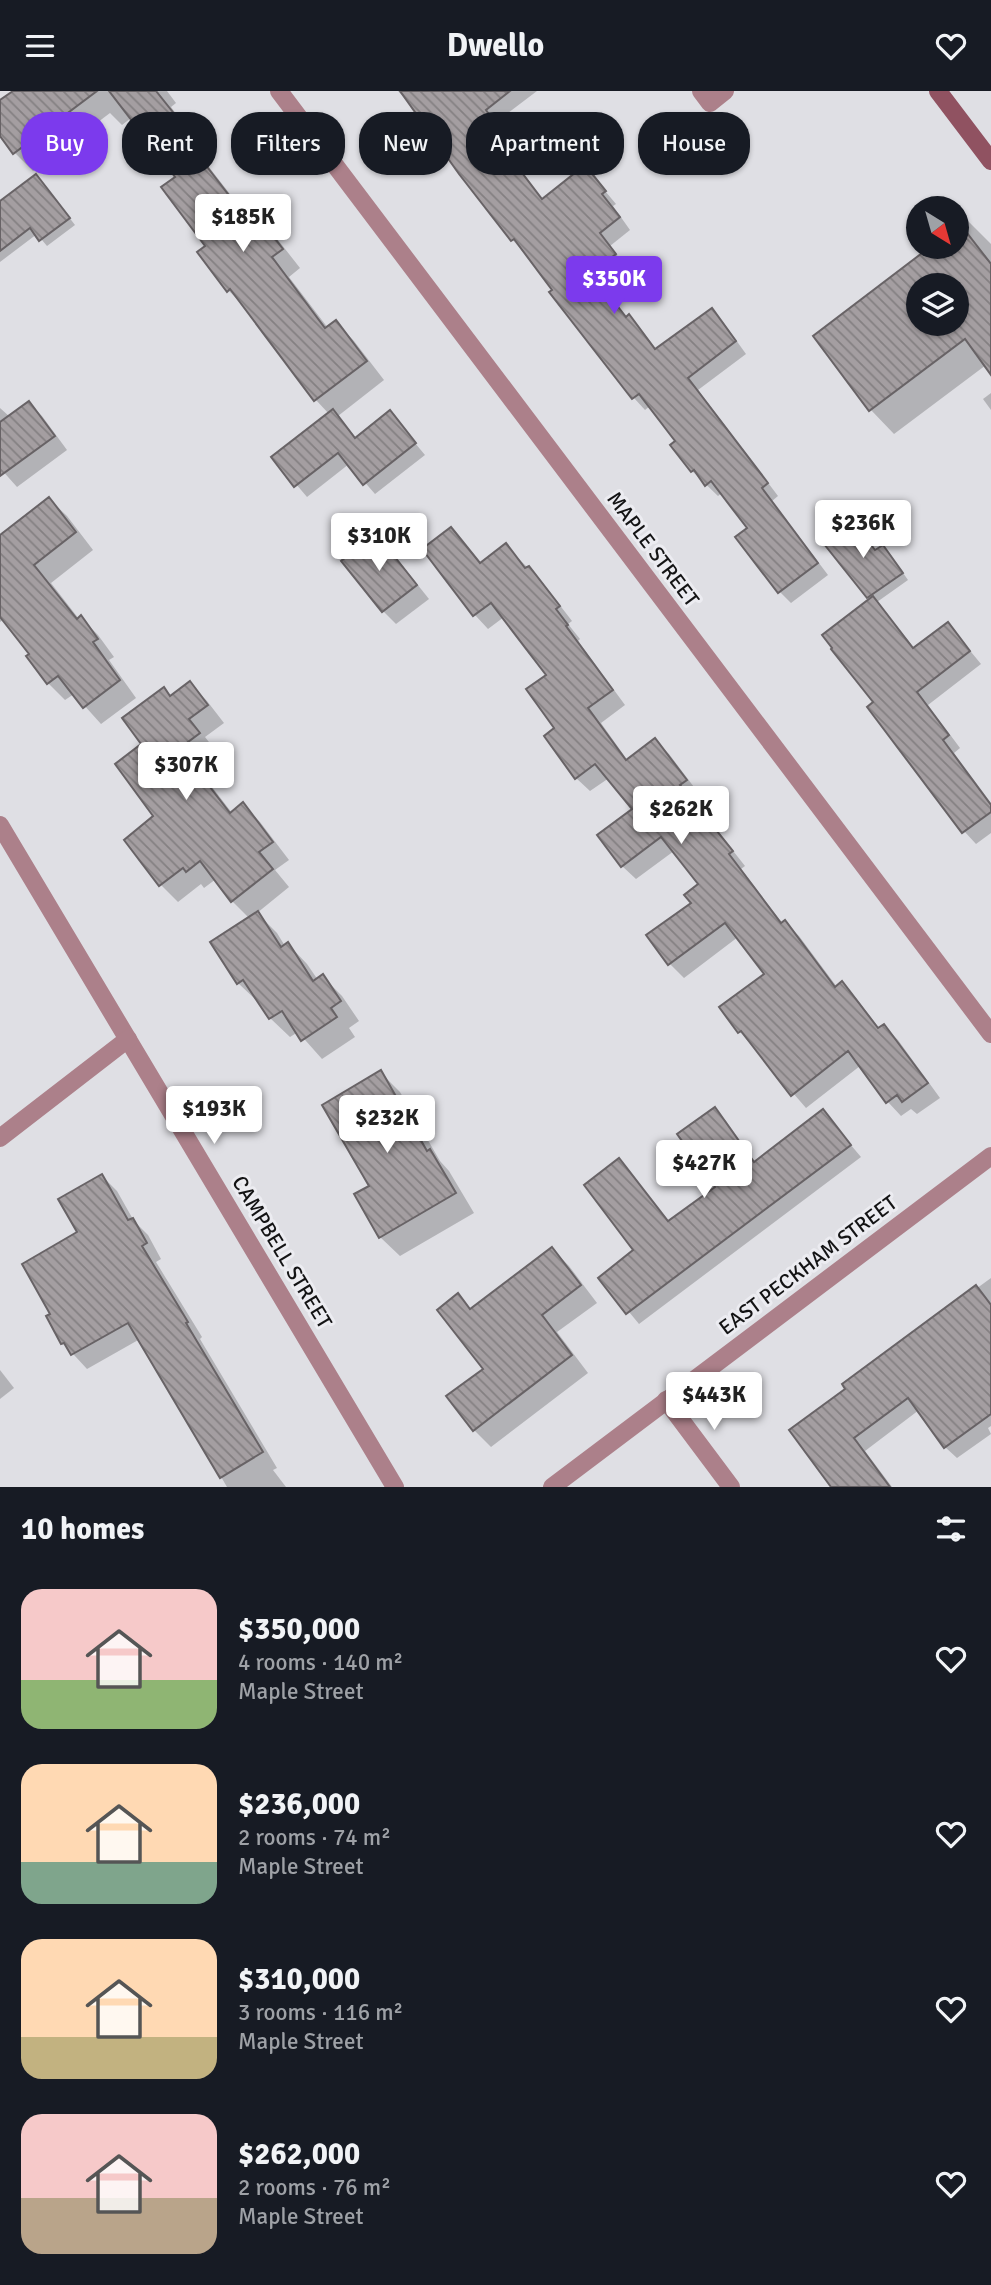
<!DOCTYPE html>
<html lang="en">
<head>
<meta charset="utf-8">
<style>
	body { margin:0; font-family:Signika,sans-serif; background:#20242c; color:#f1f3f6; height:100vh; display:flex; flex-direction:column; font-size:26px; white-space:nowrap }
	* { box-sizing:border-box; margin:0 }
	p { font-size:23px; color:#9ea1a6 }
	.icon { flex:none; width:38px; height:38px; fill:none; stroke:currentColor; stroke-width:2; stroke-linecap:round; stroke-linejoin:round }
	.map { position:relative; height:1396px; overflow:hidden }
	.panel { display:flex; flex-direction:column; background:#171b24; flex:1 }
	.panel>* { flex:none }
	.top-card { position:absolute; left:21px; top:21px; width:950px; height:63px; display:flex; gap:14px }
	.needle { width:46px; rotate:143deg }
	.tools { position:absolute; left:906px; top:105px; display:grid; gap:14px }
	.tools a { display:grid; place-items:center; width:63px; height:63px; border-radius:50%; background:#171b24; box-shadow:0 2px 5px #0004; font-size:35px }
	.price { position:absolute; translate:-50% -60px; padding:0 16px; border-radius:7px; background:#fff; color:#222; font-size:23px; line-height:46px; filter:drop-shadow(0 2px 4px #0008) }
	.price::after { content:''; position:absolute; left:50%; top:42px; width:21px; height:16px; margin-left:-10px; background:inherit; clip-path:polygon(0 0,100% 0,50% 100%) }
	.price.selected { background:#7c3aed; color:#fff }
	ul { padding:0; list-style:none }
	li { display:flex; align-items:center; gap:21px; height:175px; padding:0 21px }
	li span { display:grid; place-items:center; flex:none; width:196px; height:140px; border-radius:21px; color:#555 }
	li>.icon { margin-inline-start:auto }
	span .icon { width:84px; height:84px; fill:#fffc; stroke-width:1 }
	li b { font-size:30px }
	h2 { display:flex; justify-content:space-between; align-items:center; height:84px; padding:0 21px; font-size:30px }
	.pill { padding:0 24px; border-radius:28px; background:#171b24; box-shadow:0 2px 5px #0004; font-size:24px; line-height:63px }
	.pill.selected { background:#7c3aed; color:#fff }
	header { display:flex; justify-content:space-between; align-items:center; height:91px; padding:0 21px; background:#171b24; font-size:32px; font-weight:800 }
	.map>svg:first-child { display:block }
	.shadow { fill:#0003; fill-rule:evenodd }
	.building { fill:url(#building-back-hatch); stroke:#686366; stroke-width:2; fill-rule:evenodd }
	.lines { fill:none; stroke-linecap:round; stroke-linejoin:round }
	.lane { stroke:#ac808a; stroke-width:18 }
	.street { stroke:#ac808a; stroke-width:18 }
	.secondary { stroke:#905261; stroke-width:18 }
	.labels { text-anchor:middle; stroke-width:6; stroke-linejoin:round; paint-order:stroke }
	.street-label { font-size:21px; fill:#131314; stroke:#ececf1 }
</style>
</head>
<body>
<header><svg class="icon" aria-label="menu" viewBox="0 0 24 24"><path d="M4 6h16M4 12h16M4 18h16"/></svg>Dwello<svg class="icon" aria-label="heart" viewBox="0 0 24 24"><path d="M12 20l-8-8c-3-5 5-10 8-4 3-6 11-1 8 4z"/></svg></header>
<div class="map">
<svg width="991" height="1396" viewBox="0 0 991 1396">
	<defs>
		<pattern id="building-back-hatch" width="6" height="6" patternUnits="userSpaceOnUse" patternTransform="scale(1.75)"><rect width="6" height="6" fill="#a49ea1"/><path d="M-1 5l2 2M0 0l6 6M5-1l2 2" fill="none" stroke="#848082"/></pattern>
	</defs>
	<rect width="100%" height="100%" fill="#dfdfe4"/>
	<g class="shadow">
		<path d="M 15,0 L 167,0 L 176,12 L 171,16 L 193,45 L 188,49 L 247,125 L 253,121 L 271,140 L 300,177 L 289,186 L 328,237 L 336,231 L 354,250 L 384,289 L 338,325 L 357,348 L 390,322 L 425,364 L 375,403 L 349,373 L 307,406 L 273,366 L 329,323 L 316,309 L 248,219 L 229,200 L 199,161 L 208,155 L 177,86 L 131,27 L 122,34 L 110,22 L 33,80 L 15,62 L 0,43 L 0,12 Z"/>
		<path d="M 398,0 L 537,0 L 496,31 L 505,44 L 498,49 L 543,109 L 585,76 L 616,113 L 613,115 L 630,139 L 610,155 L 626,176 L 602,195 L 627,227 L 629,226 L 640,237 L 657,259 L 711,219 L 723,231 L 746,263 L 698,299 L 778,405 L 772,410 L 828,484 L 791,512 L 779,500 L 749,438 L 722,402 L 718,405 L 692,380 L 677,351 L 650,315 L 645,319 L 634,307 L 551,202 L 555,199 L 512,148 L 416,20 Z"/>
		<path d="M 42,91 L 75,134 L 47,155 L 37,143 L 0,171 L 0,112 Z"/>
		<path d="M 943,112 L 948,117 L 935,117 Z"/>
		<path d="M 957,126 L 963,132 L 967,129 L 991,153 L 991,281 L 986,274 L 894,343 L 871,319 L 815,245 L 933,156 L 957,156 ZM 919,194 L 957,194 L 957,233 L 919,233 Z"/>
		<path d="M 991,302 L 991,319 L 983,308 Z"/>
		<path d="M 29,312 L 42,325 L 67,359 L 17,396 L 0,377 L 0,317 L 10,326 Z"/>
		<path d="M 49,408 L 67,425 L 93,459 L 51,492 L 79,528 L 81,527 L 98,544 L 114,566 L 109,569 L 136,607 L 101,633 L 74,603 L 65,609 L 48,592 L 31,563 L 4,528 L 0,531 L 0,447 Z"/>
		<path d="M 451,438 L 481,473 L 506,455 L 542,491 L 572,530 L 568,533 L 580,548 L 578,550 L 625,614 L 601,632 L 628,670 L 655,650 L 669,663 L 700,704 L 693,709 L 745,775 L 741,778 L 783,833 L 785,832 L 799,845 L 837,896 L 842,893 L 856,907 L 880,938 L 884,935 L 898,949 L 940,1007 L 917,1023 L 911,1018 L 901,1025 L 888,1011 L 860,975 L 806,1017 L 740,941 L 721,916 L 766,884 L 738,846 L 684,887 L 670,873 L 649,845 L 693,812 L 700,793 L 674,760 L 636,788 L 622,775 L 634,719 L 609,687 L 590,700 L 576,687 L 556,637 L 548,584 L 504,526 L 488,538 L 475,524 L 424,459 Z"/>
		<path d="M 376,445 L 389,458 L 429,508 L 396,533 L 383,520 Z"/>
		<path d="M 827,453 L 889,462 L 908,489 L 877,511 L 915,558 L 948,533 L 981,573 L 928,614 L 960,657 L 954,662 L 991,712 L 991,742 L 976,753 L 964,740 L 876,612 L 871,509 Z"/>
		<path d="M 190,593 L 207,610 L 224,632 L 205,646 L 216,660 L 196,675 L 232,722 L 243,714 L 260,731 L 289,769 L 275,779 L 289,796 L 257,822 L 277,842 L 285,855 L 288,853 L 307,873 L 318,889 L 323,886 L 342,905 L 359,930 L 349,937 L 355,946 L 322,968 L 298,941 L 290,946 L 270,927 L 259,910 L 258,911 L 238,892 L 250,828 L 232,810 L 216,788 L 204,797 L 201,793 L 178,811 L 161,794 L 156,726 L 143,653 L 164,599 L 171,606 Z"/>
		<path d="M 380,981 L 400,1001 L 440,1070 L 449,1080 L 474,1122 L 400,1165 L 380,1146 Z"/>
		<path d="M 715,1019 L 726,1030 L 756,1072 L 823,1021 L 861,1066 L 639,1233 L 601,1187 L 636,1159 L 619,1070 L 630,1081 L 669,1131 L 717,1096 Z"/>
		<path d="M 102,1085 L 117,1100 L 134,1130 L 148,1144 L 161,1168 L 156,1171 L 202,1246 L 200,1248 L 277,1377 L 273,1379 L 286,1396 L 227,1396 L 140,1248 L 87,1278 L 63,1252 L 48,1226 L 53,1224 Z"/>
		<path d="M 552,1158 L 569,1175 L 597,1212 L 557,1241 L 588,1282 L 491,1356 L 474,1339 L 485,1278 L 458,1205 L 472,1219 Z"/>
		<path d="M 991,1187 L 991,1335 L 988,1337 L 991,1343 L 957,1367 L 945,1356 L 919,1319 L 865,1360 L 892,1396 L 834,1396 L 830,1392 L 848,1298 L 845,1293 Z"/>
		<path d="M 0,1279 L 14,1297 L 0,1308 Z"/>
	</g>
	<g class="building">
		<path d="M 13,0 L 97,0 L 13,63 L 0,45 L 0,9 Z"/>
		<path d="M 109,0 L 156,0 L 176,25 L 171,29 L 245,125 L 253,119 L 283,158 L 272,166 L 325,237 L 336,229 L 367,270 L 314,310 L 230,198 L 227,201 L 197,161 L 205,155 L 161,96 L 175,86 Z"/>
		<path d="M 400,0 L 510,0 L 486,19 L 495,32 L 488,37 L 542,108 L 585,74 L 606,100 L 602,103 L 620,126 L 600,142 L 616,163 L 592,182 L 626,226 L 629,223 L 655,258 L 712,217 L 736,250 L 688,287 L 768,392 L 762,397 L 818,472 L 778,502 L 735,446 L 747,437 L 711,390 L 705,395 L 694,379 L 691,381 L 670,354 L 675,350 L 639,303 L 632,308 L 549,201 L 552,199 L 514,148 L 511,150 L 459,83 Z"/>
		<path d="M 36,83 L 70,127 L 39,150 L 30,137 L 0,160 L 0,110 Z"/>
		<path d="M 957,129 L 991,173 L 991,284 L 965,248 L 869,320 L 813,245 L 930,156 L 957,156 ZM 919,194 L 957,194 L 957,233 L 919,233 Z"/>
		<path d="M 29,310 L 55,345 L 0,385 L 0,331 Z"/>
		<path d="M 333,318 L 355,347 L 390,319 L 416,352 L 363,394 L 338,362 L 294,396 L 271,366 Z"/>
		<path d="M 49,406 L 76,441 L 34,474 L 77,528 L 81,524 L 98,548 L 93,551 L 120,589 L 83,617 L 58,585 L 47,593 L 26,565 L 29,563 L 0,526 L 0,444 Z"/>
		<path d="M 853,430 L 875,459 L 883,454 L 903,482 L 867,507 L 824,453 Z"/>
		<path d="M 451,436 L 480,472 L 506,452 L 525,477 L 529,475 L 560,515 L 556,518 L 568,534 L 566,535 L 613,599 L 588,617 L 626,669 L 655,647 L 687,689 L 680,694 L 733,760 L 729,763 L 781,832 L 785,829 L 835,896 L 842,890 L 878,937 L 884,933 L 928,992 L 902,1011 L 897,1004 L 886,1012 L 848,960 L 791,1005 L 741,940 L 738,942 L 719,916 L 764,883 L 725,832 L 668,874 L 646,844 L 691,812 L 684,804 L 698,793 L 661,746 L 621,776 L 597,744 L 632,718 L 595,673 L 575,688 L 544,645 L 554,637 L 526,598 L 546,584 L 491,512 L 473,525 L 422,458 Z"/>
		<path d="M 376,442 L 417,494 L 382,521 L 341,470 Z"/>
		<path d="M 873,505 L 913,557 L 948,531 L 970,560 L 917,601 L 949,644 L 943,649 L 991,714 L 991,721 L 962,742 L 867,616 L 873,611 L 831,558 L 832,557 L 822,544 Z"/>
		<path d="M 190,590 L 208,614 L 189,628 L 200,642 L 180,657 L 230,722 L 243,711 L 273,751 L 259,761 L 273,778 L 231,811 L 200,770 L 186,781 L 183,777 L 159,795 L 124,749 L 153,725 L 115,673 L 141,653 L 122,627 L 164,596 L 170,605 Z"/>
		<path d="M 258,820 L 281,856 L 288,851 L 313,890 L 323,883 L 341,910 L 331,917 L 337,926 L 301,950 L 282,920 L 269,928 L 243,889 L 237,893 L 210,851 Z"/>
		<path d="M 381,979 L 427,1060 L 430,1058 L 456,1102 L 379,1147 L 354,1103 L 369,1095 L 322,1014 Z"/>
		<path d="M 715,1016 L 754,1071 L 823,1018 L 851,1054 L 626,1223 L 598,1187 L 633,1159 L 584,1094 L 619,1067 L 668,1130 L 715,1096 L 677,1043 Z"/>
		<path d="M 102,1083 L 128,1129 L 133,1127 L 147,1152 L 142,1155 L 188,1231 L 186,1232 L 263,1361 L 220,1387 L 128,1232 L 71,1264 L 64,1252 L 61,1253 L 46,1225 L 50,1223 L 22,1173 L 77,1141 L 58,1108 Z"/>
		<path d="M 552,1156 L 581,1194 L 542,1224 L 572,1264 L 473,1340 L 446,1305 L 483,1278 L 437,1219 L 458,1202 L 470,1218 Z"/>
		<path d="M 976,1194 L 991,1214 L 991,1323 L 944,1357 L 908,1307 L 854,1347 L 890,1396 L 831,1396 L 789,1339 L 845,1298 L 842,1293 Z"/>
	</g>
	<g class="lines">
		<path class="lane" d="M 701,0 L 710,12 L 725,0"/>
		<g class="street">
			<path d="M 279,0 L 991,943"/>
			<path d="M 0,734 L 395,1396"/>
			<path d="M 0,1047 L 128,948"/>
			<path d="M 666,1309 L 731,1396"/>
			<path d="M 552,1396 L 991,1065"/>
		</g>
		<path class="secondary" d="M 938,0 L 991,70"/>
	</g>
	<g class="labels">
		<g class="street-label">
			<text transform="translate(653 458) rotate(53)" y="7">MAPLE STREET</text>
			<text transform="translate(282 1161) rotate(59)" y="7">CAMPBELL STREET</text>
			<text transform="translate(808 1174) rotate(-37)" y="7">EAST PECKHAM STREET</text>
		</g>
	</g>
</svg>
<div class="tools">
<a><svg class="needle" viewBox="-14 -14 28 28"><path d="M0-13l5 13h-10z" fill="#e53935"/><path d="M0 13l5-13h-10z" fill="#9ea1a6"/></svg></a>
<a><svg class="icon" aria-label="layers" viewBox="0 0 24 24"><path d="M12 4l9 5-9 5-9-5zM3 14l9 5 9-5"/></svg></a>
</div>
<b class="price" style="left:243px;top:163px">$185K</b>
<b class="price selected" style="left:614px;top:225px">$350K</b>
<b class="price" style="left:863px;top:469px">$236K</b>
<b class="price" style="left:379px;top:482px">$310K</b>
<b class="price" style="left:186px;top:711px">$307K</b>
<b class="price" style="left:681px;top:755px">$262K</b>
<b class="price" style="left:214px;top:1055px">$193K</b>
<b class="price" style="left:387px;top:1064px">$232K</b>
<b class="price" style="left:704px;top:1109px">$427K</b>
<b class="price" style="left:714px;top:1341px">$443K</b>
<div class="top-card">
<a class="pill selected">Buy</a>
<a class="pill">Rent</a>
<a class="pill">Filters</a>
<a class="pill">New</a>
<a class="pill">Apartment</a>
<a class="pill">House</a>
</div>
</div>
<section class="panel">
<h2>10 homes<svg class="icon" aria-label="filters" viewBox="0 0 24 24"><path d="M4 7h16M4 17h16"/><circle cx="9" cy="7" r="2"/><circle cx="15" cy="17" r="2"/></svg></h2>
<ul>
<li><span style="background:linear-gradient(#f6c9c9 65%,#8fb573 0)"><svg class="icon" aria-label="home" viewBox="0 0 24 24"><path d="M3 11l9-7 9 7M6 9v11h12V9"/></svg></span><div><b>$350,000</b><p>4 rooms · 140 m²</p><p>Maple Street</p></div><svg class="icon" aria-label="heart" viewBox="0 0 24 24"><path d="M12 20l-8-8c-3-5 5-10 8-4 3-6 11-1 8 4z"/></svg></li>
<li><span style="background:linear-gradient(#ffd9b3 70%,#7fa58c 0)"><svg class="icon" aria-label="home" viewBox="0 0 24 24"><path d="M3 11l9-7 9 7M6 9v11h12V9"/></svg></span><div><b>$236,000</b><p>2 rooms · 74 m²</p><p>Maple Street</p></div><svg class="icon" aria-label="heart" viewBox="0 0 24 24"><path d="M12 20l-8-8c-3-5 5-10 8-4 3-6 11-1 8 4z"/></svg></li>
<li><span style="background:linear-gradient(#ffd9b3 70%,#c2b280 0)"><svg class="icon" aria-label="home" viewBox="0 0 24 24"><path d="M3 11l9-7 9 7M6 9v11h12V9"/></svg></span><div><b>$310,000</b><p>3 rooms · 116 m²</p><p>Maple Street</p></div><svg class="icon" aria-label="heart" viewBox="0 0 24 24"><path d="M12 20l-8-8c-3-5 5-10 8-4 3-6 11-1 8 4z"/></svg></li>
<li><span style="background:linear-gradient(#f6c9c9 60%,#b9a48a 0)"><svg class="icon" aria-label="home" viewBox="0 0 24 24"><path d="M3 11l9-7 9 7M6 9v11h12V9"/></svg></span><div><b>$262,000</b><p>2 rooms · 76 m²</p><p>Maple Street</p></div><svg class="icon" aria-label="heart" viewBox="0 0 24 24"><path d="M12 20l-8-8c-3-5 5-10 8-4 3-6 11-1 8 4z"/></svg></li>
</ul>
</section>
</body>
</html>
